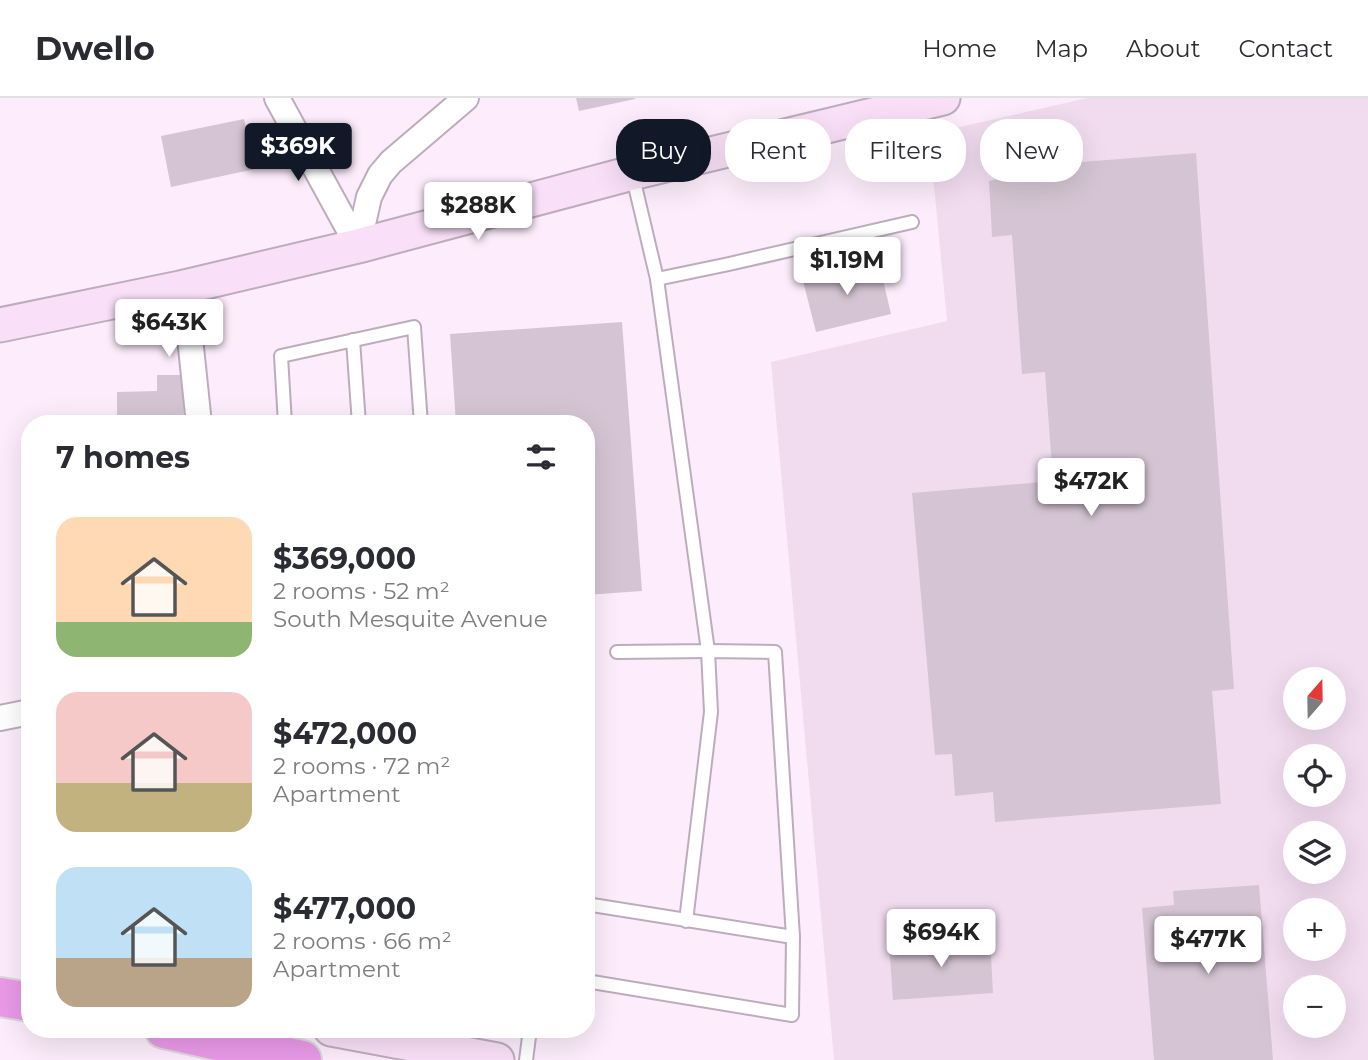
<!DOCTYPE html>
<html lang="en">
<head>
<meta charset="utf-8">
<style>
	body { margin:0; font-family:Montserrat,sans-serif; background:#f2f2f3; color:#2b2b33; height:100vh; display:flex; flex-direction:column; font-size:26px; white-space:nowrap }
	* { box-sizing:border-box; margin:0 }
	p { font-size:23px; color:#7c7c81 }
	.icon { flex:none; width:38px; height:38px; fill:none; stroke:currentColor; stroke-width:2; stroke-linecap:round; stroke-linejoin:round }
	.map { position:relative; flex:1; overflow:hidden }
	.panel { position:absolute; left:21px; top:317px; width:574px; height:623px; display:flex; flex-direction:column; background:#fff; border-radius:28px; box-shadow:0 7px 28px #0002 }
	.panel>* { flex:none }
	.hud { position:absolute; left:616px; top:21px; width:646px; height:63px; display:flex; gap:14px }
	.needle { width:46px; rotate:20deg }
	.fabs { position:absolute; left:1283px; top:569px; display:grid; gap:14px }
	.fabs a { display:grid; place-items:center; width:63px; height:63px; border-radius:50%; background:#fff; box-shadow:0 7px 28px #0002; font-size:35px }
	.price { position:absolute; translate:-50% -60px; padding:0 16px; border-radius:7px; background:#fff; color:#222; font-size:23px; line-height:46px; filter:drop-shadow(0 2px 4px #0008) }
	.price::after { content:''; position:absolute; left:50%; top:42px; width:21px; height:16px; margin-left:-10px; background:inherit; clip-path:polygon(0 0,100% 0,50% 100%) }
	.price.active { background:#111827; color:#fff }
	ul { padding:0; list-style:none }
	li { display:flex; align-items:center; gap:21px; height:175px; padding:0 35px }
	li span { display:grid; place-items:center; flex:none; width:196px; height:140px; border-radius:21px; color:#555 }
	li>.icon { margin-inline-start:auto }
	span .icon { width:84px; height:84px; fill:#fffc; stroke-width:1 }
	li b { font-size:30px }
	h2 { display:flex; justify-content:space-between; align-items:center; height:84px; padding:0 35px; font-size:30px }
	.tag { padding:0 24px; border-radius:28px; background:#fff; box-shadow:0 7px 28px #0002; font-size:24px; line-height:63px }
	.tag.active { background:#111827; color:#fff }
	header { display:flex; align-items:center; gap:42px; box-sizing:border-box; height:98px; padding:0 35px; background:#fff; border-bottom:2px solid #e1e1e2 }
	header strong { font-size:33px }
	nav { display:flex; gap:38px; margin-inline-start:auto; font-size:24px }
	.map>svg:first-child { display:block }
	.built { fill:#f1dcef; fill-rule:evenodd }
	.building { fill:#d5c5d4 }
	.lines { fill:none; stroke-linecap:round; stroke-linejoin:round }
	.service-casing { stroke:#bdadbc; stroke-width:16 }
	.minor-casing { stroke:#bdadbc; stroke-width:28 }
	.secondary-casing { stroke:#bdadbc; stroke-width:37 }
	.motorway-casing { stroke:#dad9da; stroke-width:42 }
	.service { stroke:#fff; stroke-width:12 }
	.minor { stroke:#fff; stroke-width:24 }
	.secondary { stroke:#f9e0f8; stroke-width:33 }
	.motorway { stroke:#ea99e7; stroke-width:38 }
</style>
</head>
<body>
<header>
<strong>Dwello</strong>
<nav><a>Home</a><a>Map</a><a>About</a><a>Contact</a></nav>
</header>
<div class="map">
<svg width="1368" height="962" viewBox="0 0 1368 962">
	<rect width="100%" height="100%" fill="#fdedfc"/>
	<path class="built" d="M 1087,0 L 1368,0 L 1368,962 L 834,962 L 771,264 L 947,223 L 929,36 ZM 1295,581 L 1334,581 L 1334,620 L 1295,620 ZM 1295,658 L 1334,658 L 1334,696 L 1295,696 ZM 1295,735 L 1334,735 L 1334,774 L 1295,774 ZM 1295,812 L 1334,812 L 1334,850 L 1295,850 ZM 1295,889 L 1334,889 L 1334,928 L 1295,928 Z"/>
	<g class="building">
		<path d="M 576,0 L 635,0 L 635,1 L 579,13 Z"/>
		<path d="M 244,21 L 255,71 L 171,89 L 161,38 Z"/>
		<path d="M 1196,55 L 1234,591 L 1212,593 L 1221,706 L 995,724 L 993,694 L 955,698 L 952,656 L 935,657 L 912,395 L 1053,383 L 1045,274 L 1022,276 L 1012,137 L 992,139 L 989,83 L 1068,65 Z"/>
		<path d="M 879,165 L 891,216 L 816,234 L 803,183 Z"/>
		<path d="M 622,224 L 642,493 L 586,497 L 586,326 L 456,326 L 450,236 Z"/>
		<path d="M 157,277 L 183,277 L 184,326 L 134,326 L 134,319 L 117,319 L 117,294 L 157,293 Z"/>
		<path d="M 30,494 L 30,539 L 23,539 L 21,495 Z"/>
		<path d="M 1259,787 L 1273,962 L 1154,962 L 1142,810 L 1174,807 L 1173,793 Z"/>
		<path d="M 990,840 L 993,895 L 893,902 L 889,846 Z"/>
	</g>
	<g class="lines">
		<defs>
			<g id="service">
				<path d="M 657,181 L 729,166 L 912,124"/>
				<path d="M 353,242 L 359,326"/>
				<path d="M 285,326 L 281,258 L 414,229 L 421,326"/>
				<path d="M 617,554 L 708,553 L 657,181 L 632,75"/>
				<path d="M 586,806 L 793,839 L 775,554 L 708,553 L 711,614 L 686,823"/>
				<path d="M 586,883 L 792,917 L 793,839"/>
				<path d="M 526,962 L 530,931"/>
			</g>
			<g id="minor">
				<path d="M 277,0 L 358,148"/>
				<path d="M 358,148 L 369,99 L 380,77 L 391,64 L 466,0"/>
				<path d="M 180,190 L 190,240 L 199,326"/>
				<path d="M 0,620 L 30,614"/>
			</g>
			<g id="secondary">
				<path d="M 0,227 L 180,190 L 358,148 L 632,75 L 943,0"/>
				<path d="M 331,931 L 497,962"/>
			</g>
			<g id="motorway">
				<path d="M 0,899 L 30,904"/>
				<path d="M 164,931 L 302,962"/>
			</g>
		</defs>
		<use href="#service" class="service-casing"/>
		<use href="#minor" class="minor-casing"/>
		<use href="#secondary" class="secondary-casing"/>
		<use href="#motorway" class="motorway-casing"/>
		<use href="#service" class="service"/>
		<use href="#minor" class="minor"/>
		<use href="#secondary" class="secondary"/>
		<use href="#motorway" class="motorway"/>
	</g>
</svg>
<div class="fabs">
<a><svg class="needle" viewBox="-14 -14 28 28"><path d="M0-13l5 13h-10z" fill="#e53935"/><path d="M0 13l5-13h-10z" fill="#7c7c81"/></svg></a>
<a><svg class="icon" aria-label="locate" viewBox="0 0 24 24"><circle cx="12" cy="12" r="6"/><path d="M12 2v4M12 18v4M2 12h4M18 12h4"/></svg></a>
<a><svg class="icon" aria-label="layers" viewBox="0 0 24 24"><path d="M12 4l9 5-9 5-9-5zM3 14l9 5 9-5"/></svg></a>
<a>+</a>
<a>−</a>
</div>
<b class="price active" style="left:298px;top:85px">$369K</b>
<b class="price" style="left:478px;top:144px">$288K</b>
<b class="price" style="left:847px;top:199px">$1.19M</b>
<b class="price" style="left:169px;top:261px">$643K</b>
<b class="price" style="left:1091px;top:420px">$472K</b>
<b class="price" style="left:941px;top:871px">$694K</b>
<b class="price" style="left:1208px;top:878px">$477K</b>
<div class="hud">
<a class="tag active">Buy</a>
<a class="tag">Rent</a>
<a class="tag">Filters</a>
<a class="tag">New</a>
</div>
<section class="panel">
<h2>7 homes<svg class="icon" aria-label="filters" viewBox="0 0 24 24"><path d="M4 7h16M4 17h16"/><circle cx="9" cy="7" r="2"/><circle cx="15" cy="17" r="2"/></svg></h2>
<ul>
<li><span style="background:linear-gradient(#ffd9b3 75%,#8fb573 0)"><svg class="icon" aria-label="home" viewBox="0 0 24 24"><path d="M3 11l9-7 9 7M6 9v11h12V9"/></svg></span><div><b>$369,000</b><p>2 rooms · 52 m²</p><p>South Mesquite Avenue</p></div></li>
<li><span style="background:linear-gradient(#f6c9c9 65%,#c2b280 0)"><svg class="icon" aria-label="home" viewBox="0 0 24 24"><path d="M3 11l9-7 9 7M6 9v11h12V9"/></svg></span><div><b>$472,000</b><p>2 rooms · 72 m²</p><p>Apartment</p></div></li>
<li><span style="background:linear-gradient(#bfe0f5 65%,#b9a48a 0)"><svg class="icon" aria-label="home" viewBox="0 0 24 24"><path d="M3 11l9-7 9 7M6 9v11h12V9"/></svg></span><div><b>$477,000</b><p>2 rooms · 66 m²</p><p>Apartment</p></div></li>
</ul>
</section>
</div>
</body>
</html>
